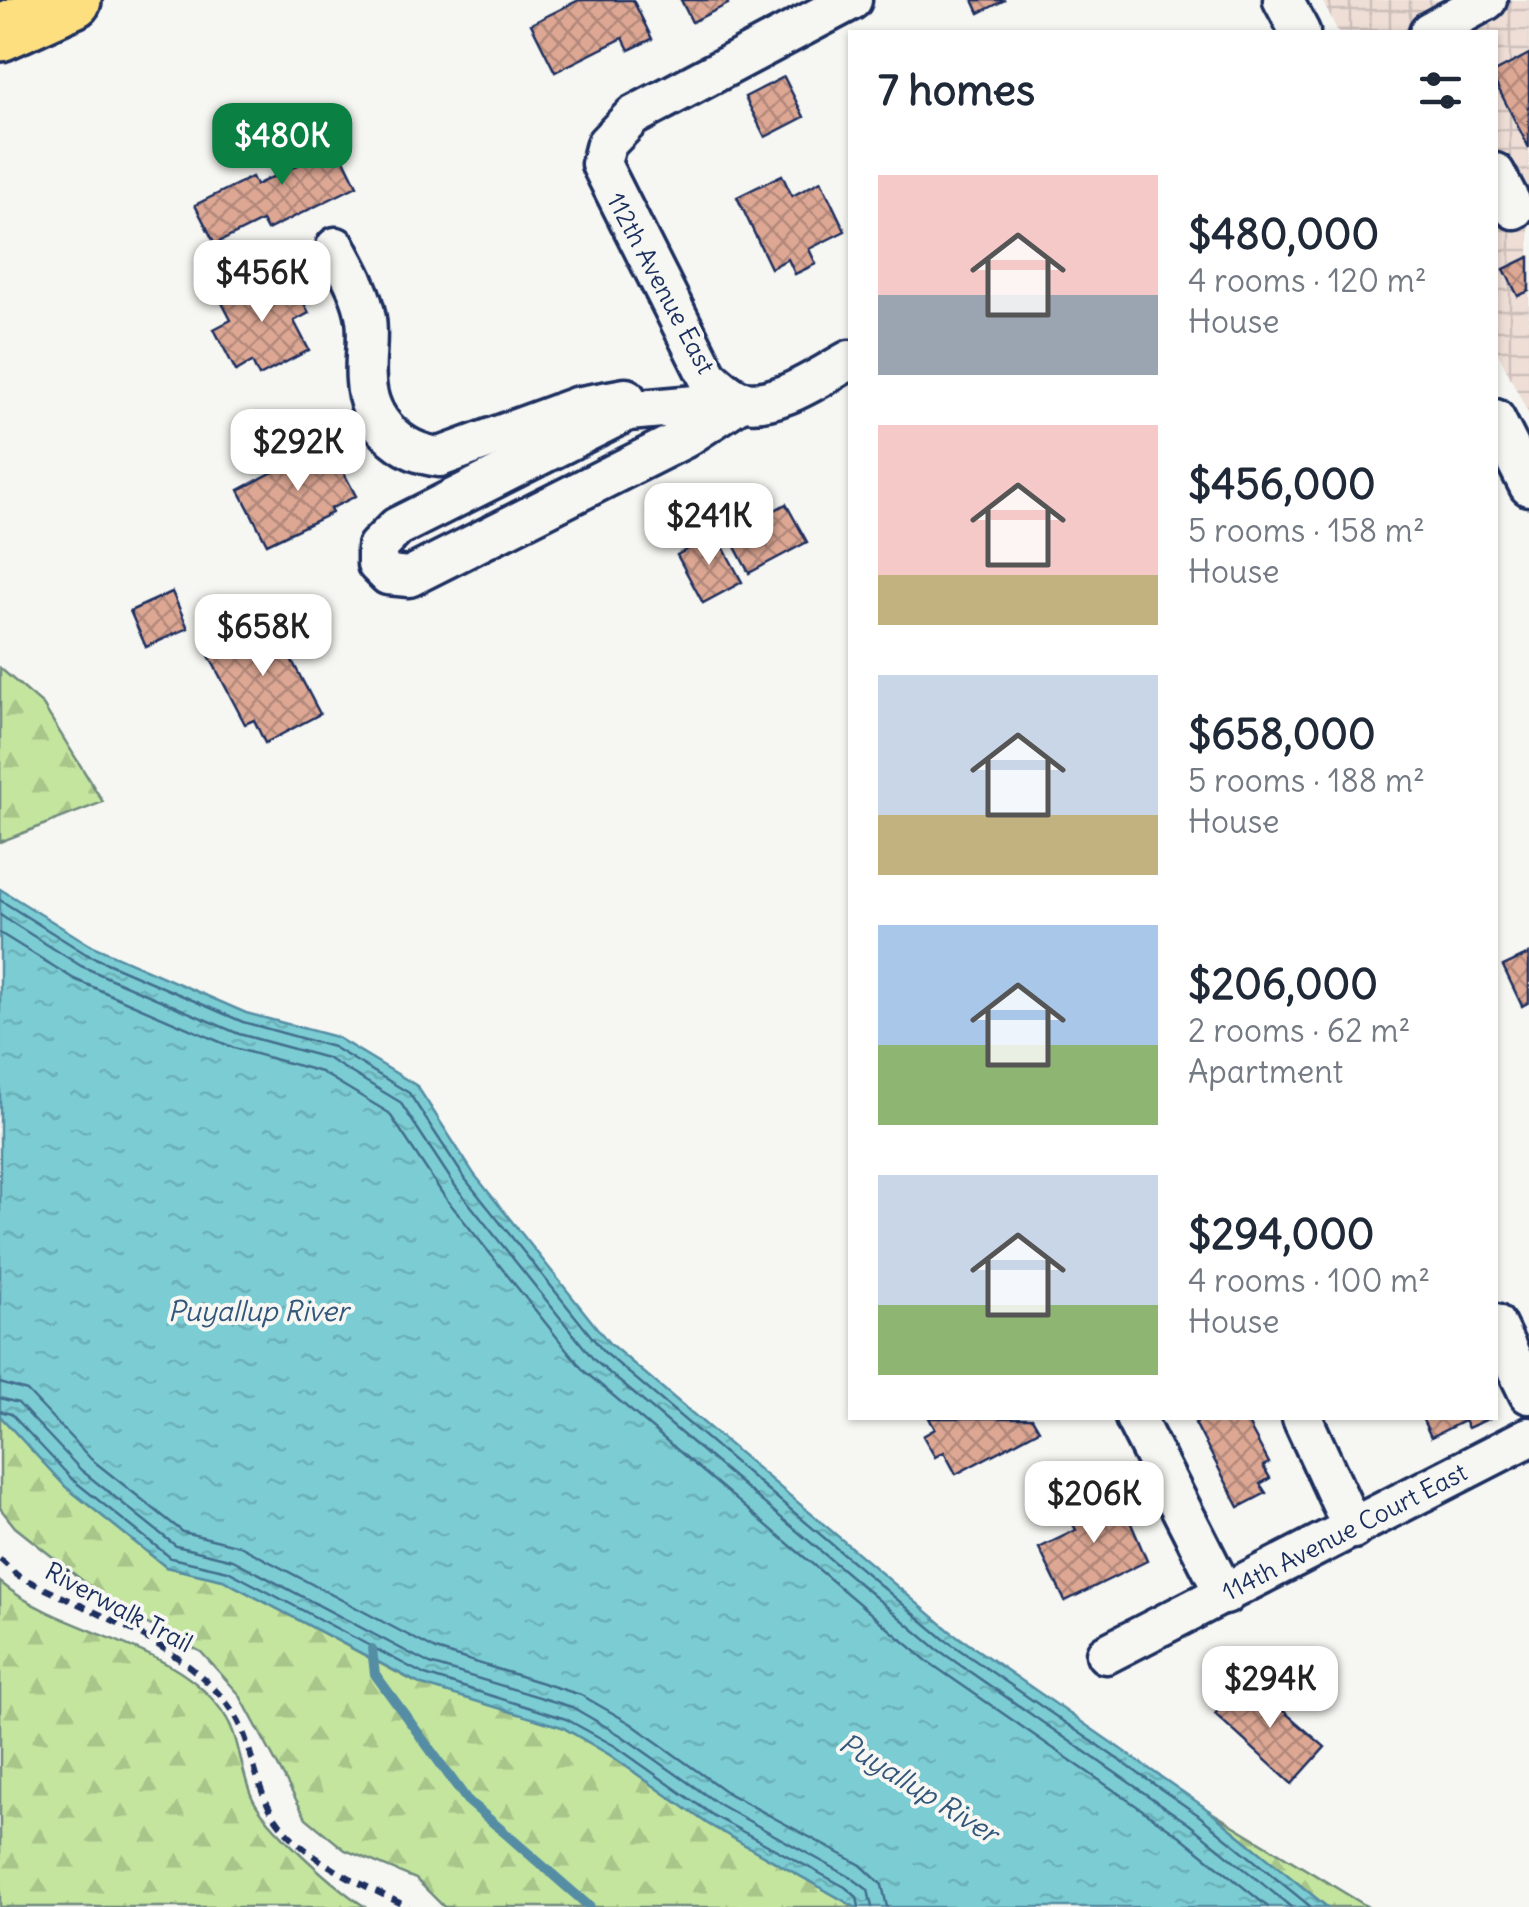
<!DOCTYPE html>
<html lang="en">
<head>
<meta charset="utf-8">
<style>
	body { margin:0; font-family:Delius,sans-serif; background:#f2f2f3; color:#1f2937; height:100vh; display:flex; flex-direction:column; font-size:38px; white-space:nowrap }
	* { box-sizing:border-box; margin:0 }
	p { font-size:32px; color:#747a83 }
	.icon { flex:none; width:55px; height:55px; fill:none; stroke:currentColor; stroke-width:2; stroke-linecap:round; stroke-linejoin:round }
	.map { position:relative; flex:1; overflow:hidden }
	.panel { position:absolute; left:848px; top:30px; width:650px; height:1390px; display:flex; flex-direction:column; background:#fff; border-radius:0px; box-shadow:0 2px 8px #0004 }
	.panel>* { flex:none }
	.price { position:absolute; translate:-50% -85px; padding:0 22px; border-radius:20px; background:#fff; color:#222; font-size:32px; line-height:65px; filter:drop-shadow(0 2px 5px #0008) }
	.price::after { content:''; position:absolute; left:50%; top:60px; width:30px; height:22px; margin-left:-15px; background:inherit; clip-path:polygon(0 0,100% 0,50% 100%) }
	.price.selected { background:#0b8043; color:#fff }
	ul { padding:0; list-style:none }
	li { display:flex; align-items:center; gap:30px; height:250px; padding:0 30px }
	li span { display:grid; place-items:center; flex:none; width:280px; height:200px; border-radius:0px; color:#555 }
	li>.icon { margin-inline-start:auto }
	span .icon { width:120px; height:120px; fill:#fffc; stroke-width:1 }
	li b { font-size:42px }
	h2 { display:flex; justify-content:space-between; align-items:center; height:120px; padding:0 30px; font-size:42px }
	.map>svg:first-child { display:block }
	.industrial { fill:url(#industrial-grid) }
	.forest { fill:url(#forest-firs); stroke:#708a7e; stroke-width:2.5 }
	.water { fill:url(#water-ripples); stroke:#558ea4; stroke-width:2.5 }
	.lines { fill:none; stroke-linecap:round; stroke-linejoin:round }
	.shore { stroke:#426e8d; stroke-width:2.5 }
	.stream { stroke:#558ea4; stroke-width:10 }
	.building { fill:url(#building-cross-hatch); stroke:#1b2f5e; stroke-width:2.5 }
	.minor-casing { stroke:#1b2f5e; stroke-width:45 }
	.highway-casing { stroke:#1b2f5e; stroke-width:62 }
	.path { stroke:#1b2f5e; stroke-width:6; stroke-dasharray:10 8; stroke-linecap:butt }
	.minor { stroke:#f6f6f2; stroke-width:38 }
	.highway { stroke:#fedf80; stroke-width:55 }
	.labels { text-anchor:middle; stroke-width:8; stroke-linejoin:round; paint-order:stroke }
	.street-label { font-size:25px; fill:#1b2f5e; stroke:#f6f6f2 }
	.water-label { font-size:28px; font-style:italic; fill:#33567b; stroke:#f6f6f2 }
</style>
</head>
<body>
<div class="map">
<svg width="1529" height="1907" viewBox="0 0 1529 1907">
	<defs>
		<pattern id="industrial-grid" width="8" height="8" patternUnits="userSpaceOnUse" patternTransform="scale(2.5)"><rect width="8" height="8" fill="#eeded6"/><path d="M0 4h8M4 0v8" fill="none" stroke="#ccbfba"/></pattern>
		<pattern id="forest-firs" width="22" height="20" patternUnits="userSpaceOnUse" patternTransform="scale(2.5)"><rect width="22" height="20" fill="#c4e59e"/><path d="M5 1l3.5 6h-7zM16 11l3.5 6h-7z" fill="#a8c58a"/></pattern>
		<pattern id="water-ripples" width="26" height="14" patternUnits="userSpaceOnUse" patternTransform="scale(2.5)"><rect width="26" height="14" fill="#7ccdd3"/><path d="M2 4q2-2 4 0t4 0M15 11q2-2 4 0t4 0" fill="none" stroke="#6bb0b8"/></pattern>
		<pattern id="building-cross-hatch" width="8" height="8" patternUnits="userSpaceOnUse" patternTransform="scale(2.5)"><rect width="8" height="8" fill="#dda793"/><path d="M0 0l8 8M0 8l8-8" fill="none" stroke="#b2887b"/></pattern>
	</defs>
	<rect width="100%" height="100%" fill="#f6f6f2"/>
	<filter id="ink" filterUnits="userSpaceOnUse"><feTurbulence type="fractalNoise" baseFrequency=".01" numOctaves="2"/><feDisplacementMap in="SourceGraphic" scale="20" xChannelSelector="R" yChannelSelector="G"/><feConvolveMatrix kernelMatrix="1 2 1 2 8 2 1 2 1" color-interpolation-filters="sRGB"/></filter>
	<g filter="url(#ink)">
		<path class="industrial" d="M 1322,0 L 1529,0 L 1529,415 L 1495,347 L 1495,32 L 1338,32 Z"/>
		<g class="forest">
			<path d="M 0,668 L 43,705 L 103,802 L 0,842 Z"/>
			<path d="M 0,1416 L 66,1487 L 166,1567 L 223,1580 L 415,1682 L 562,1727 L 610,1755 L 708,1824 L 855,1907 L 444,1907 L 416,1879 L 345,1850 L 306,1818 L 239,1694 L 201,1652 L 117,1608 L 15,1527 L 0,1508 Z"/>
			<path d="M 0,1582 C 66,1638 178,1641 226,1717 C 240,1740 241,1773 252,1797 C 262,1822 341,1894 366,1907 L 0,1907 Z"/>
			<path d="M 1208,1810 L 1368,1907 L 1327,1907 Z"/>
		</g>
		<path class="water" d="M 0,889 L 90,945 L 246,1013 L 336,1037 L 417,1086 L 474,1174 L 609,1343 L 950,1631 L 1203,1806 L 1327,1907 L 855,1907 L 708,1824 L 610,1755 L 562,1727 L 422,1685 L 223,1580 L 166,1567 L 66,1487 L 0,1416 Z"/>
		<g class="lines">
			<g class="shore">
				<path d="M 0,900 L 86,954 L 243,1022 L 333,1047 L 409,1093 L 466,1180 L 603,1351 L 944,1639 L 1197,1814 L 1311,1907"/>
				<path d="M 0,915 L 81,966 L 239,1034 L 327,1058 L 400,1102 L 456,1187 L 594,1360 L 937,1649 L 1189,1824 L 1291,1907"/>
				<path d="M 0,933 L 74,979 L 234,1048 L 321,1072 L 389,1113 L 444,1196 L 584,1371 L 927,1661 L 1180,1836 L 1268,1907"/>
				<path d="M 0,1383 L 27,1391 L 91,1459 L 183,1532 L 240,1546 L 436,1650 L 581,1695 L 630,1723 L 728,1793 L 861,1865 L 882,1885 L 887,1907"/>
				<path d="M 0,1398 L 18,1403 L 81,1470 L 176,1546 L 233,1560 L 430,1664 L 572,1707 L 622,1736 L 720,1805 L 852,1878 L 868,1890 L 872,1907"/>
				<path d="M 0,1411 L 11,1414 L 73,1480 L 171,1558 L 228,1571 L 425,1675 L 566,1719 L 615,1746 L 714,1816 L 845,1887 L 857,1897 L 859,1907"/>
			</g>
			<path class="stream" d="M 372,1649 L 375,1674 L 467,1800 L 590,1907"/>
		</g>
		<g class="building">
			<path d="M 579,0 L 633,0 L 652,39 L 629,50 L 623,38 L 555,72 L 531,24 Z"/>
			<path d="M 681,0 L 726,0 L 728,4 L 692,22 Z"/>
			<path d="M 973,0 L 1005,0 L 979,13 Z"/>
			<path d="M 1529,54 L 1529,148 L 1495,82 L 1495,72 Z"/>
			<path d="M 784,77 L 804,117 L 765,137 L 745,97 Z"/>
			<path d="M 325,120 L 357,186 L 267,230 L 262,221 L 215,244 L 195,205 L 252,177 L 256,185 L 298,165 L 285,139 Z"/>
			<path d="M 782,175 L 792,196 L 821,181 L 845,231 L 809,249 L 816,264 L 795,274 L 788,259 L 771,268 L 737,197 Z"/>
			<path d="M 1529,257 L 1529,291 L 1518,296 L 1504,269 Z"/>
			<path d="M 268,271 L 279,292 L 294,284 L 309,313 L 294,321 L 309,350 L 259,376 L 252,362 L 236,371 L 214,329 L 231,320 L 219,297 Z"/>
			<path d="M 328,443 L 356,496 L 330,509 L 332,513 L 267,544 L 239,490 Z"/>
			<path d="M 786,504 L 807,542 L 749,573 L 725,528 L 757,511 L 760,518 Z"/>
			<path d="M 716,534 L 742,582 L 703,603 L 677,555 Z"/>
			<path d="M 172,592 L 188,628 L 146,647 L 130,611 Z"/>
			<path d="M 268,615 L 320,714 L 265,743 L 254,720 L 245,724 L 205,648 Z"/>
			<path d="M 1529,954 L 1529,1002 L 1522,1006 L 1503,966 Z"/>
			<path d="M 929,1418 L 1032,1418 L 1039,1430 L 956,1474 L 944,1452 L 935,1457 L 923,1436 L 935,1429 Z"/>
			<path d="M 1205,1418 L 1245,1418 L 1269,1463 L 1263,1466 L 1270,1478 L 1260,1484 L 1266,1493 L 1239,1507 L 1195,1423 Z"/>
			<path d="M 1422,1418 L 1490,1418 L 1468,1428 L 1464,1421 L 1431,1437 Z"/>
			<path d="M 1115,1486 L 1147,1561 L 1065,1601 L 1039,1548 L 1076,1530 L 1066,1511 Z"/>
			<path d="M 1244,1681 L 1256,1692 L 1263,1684 L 1277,1697 L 1273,1702 L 1325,1747 L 1292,1784 L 1215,1714 Z"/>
		</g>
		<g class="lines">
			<defs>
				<g id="minor">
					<path d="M 1283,0 L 1300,32"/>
					<path d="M 1429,32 L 1487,0"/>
					<path d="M 1495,173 L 1514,209"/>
					<path d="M 336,247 C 348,270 362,293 366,319 C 369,340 364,360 366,381 C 368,422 401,453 440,457 L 576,407 L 626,398"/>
					<path d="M 850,360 C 822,375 774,410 740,400 C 728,396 717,384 708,377 L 601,164 L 606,144 L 633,116 L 852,0"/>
					<path d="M 741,401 L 683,439 L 409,577 L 388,575 L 377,564 L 377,547 L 397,527 L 628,411 Z"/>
					<path d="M 1495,419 L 1529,486"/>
					<path d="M 1495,1324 L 1529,1394"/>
					<path d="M 1135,1418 L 1225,1595"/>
					<path d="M 1302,1418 L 1353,1529"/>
					<path id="s1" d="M 1106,1654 L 1529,1437"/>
				</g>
				<path id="highway" d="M 0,33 L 73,0"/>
			</defs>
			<use href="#minor" class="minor-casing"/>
			<use href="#highway" class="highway-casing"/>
			<path class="path" d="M 0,1559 L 17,1575 C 89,1612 178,1640 229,1706 C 251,1735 252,1774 268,1805 C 294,1857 359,1882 408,1907"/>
			<use href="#minor" class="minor"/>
			<use href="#highway" class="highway"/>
		</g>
	</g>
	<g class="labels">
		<g class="street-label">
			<text transform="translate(661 283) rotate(62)" y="9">112th Avenue East</text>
			<text dy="9" stroke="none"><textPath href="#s1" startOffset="268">114th Avenue Court East</textPath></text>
			<text transform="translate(119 1607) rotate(28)" y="9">Riverwalk Trail</text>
		</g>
		<g class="water-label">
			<text x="258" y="1321">Puyallup River</text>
			<text transform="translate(919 1788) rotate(32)" y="10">Puyallup River</text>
		</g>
	</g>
</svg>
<b class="price selected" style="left:282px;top:188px">$480K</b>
<b class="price" style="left:262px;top:325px">$456K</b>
<b class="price" style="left:298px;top:494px">$292K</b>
<b class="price" style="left:709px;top:568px">$241K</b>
<b class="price" style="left:263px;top:679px">$658K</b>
<b class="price" style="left:1094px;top:1546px">$206K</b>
<b class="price" style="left:1270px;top:1731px">$294K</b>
<section class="panel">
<h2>7 homes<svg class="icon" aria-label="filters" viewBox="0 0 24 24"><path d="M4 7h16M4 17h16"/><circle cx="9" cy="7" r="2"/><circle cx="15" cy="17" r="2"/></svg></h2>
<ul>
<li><span style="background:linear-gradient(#f6c9c9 60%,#9aa5b1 0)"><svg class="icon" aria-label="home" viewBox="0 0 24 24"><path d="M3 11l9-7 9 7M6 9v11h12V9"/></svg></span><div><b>$480,000</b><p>4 rooms · 120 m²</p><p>House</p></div></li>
<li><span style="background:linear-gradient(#f6c9c9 75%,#c2b280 0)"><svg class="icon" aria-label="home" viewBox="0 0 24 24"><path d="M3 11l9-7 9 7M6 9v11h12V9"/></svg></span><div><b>$456,000</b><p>5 rooms · 158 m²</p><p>House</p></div></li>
<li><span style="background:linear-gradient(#c9d6e8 70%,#c2b280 0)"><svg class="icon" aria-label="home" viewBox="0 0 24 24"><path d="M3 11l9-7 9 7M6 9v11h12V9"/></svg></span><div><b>$658,000</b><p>5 rooms · 188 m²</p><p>House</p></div></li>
<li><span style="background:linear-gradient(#a9c7e8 60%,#8fb573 0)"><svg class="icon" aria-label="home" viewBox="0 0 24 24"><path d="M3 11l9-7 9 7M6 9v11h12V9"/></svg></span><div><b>$206,000</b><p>2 rooms · 62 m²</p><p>Apartment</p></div></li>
<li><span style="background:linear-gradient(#c9d6e8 65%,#8fb573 0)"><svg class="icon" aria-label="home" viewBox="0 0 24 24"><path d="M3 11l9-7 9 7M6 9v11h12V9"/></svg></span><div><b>$294,000</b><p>4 rooms · 100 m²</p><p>House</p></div></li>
</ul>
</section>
</div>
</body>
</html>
